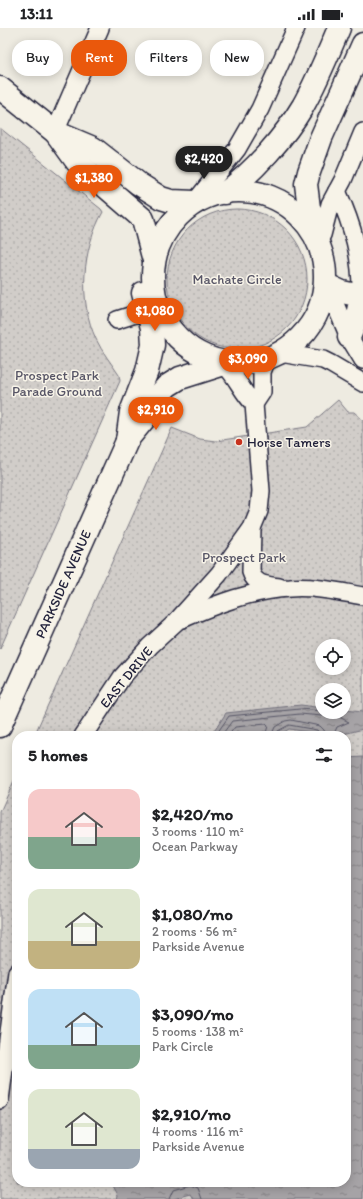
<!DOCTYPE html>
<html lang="en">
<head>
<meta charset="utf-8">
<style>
	body { margin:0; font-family:Itim,sans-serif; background:#f2f2f2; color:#202124; height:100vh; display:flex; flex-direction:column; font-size:15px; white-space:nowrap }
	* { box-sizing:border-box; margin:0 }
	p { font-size:13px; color:#757577 }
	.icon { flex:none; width:22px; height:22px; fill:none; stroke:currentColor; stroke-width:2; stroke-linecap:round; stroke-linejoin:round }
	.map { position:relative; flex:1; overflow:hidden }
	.side { position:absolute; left:12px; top:703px; width:339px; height:456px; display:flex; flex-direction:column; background:#fff; border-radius:16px; box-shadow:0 2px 10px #0003 }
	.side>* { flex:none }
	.guide { position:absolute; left:12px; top:12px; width:339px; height:36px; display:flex; gap:8px }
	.tools { position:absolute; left:315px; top:611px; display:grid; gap:8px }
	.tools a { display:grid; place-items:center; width:36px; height:36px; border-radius:50%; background:#fff; box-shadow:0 2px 10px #0003; font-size:20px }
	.price { position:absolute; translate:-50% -34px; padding:0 9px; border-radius:14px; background:#ea580c; color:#fff; font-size:13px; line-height:26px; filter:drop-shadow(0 1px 2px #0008) }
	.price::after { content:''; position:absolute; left:50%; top:24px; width:12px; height:9px; margin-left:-6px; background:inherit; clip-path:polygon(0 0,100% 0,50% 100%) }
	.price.on { background:#222; color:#fff }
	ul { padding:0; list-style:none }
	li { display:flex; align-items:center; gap:12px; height:100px; padding:0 16px }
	li span { display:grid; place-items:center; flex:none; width:112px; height:80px; border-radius:12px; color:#555 }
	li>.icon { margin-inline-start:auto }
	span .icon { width:48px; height:48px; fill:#fffc; stroke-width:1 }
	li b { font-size:17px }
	h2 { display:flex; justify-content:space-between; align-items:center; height:48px; padding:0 16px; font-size:17px }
	.chip { padding:0 14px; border-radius:16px; background:#fff; box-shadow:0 2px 10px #0003; font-size:14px; line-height:36px }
	.chip.on { background:#ea580c; color:#fff }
	.status { display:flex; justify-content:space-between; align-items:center; height:28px; padding:0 20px; background:#fff; direction:ltr }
	.status svg { height:11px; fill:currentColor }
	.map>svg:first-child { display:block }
	.park { fill:url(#park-dots); stroke:#7a7882; fill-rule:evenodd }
	.water { fill:url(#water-ripples); stroke:#716f7b }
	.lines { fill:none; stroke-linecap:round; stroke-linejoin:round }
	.shore { stroke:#575666; stroke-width:1 }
	.minor-casing { stroke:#22223b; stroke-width:20 }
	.major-casing { stroke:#22223b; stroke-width:25 }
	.highway-casing { stroke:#22223b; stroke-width:25 }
	.minor { stroke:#f7f3e8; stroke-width:17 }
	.major { stroke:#f7f3e8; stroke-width:22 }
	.highway { stroke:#f7f3e8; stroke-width:22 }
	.poi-dot { fill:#c8321e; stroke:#f7f3e8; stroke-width:1.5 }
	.labels { text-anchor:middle; stroke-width:3; stroke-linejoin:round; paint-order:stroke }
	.park-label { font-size:14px; fill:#575566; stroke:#f7f3e8 }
	.poi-label { font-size:14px; fill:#22223b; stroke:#f7f3e8; text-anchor:start }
	.street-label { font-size:14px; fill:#22223b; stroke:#f7f3e8 }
</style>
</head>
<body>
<div class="status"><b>13:11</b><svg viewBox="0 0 49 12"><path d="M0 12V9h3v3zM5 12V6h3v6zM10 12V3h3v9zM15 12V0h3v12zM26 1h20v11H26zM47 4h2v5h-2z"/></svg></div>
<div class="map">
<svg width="363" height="1171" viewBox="0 0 363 1171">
	<defs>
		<pattern id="park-dots" width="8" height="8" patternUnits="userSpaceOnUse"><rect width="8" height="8" fill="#d1cdc9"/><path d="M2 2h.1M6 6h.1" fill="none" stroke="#b3b0ae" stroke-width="1.8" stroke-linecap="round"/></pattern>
		<pattern id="water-ripples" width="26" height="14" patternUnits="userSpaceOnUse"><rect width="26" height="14" fill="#a6a3a6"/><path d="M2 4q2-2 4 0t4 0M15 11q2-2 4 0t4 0" fill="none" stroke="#878488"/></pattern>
	</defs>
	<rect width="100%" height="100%" fill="#eeebe1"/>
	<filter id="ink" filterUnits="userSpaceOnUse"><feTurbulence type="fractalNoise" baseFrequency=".025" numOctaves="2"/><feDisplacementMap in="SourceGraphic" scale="8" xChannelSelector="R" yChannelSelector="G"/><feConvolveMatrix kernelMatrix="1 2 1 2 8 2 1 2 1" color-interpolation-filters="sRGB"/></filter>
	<g filter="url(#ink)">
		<g class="park">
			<path d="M 0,100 L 101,181 L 103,184 C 82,221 78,273 96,311 C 102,324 112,336 119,347 L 120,353 L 0,621 Z"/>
			<circle cx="237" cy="251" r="70"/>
			<path d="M 338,372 L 348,384 L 354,384 L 363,392 L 363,1171 L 0,1171 L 0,784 L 17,746 L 17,1154 L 346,1154 L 346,708 L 34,708 L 172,400 L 200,411 L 216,413 L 307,399 ZM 322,618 L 344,618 L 344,640 L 322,640 ZM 322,662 L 344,662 L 344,684 L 322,684 Z"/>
		</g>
		<g class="water">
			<path d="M 301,677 L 322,680 L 322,684 L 344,684 L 344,682 L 363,684 L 363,701 L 336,708 L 289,701 L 278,708 L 211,708 L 226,685 Z"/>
			<path d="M 363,729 L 363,1171 L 194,1171 L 191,1166 L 173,1171 L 117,1171 L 118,1167 L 111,1154 L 346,1154 L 346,730 Z"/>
		</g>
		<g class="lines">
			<g class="shore">
				<path d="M 215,708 L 229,688 L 300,681 L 322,683"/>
				<path d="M 221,708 L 232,693 L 300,686 L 322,688 L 329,684"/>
				<path d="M 228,708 L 235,699 L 266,696 L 268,698 L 265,708"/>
				<path d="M 271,708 L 275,699 L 285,693 L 291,692 L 320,698 L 324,702 L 326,708"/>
				<path d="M 276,708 L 278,703 L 289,697 L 317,702 L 321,708"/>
				<path d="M 333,708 L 337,699 L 349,694 L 339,689 L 335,684"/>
				<path d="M 169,1171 L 173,1162 L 190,1157 L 198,1160 L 202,1171"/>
			</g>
			<defs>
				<g id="minor">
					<path d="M 55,104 L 100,0"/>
					<path d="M 337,163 C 353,198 362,230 361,268"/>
					<path d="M 195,174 L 237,121 L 260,81 L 296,0"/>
					<path d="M 322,207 L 330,176 L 343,152 L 363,104"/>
					<path d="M 327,257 L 349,309 L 363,332"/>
					<path d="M 117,292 L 148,282"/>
					<path d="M 280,325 L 323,332 L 331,336 L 363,355"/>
					<path d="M 224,336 C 237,349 242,364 254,376 L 262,364 L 262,344 L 267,331"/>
					<path d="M 252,501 L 251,544 C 255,557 266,557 279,559"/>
					<path d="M 182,591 C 216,576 253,562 290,560 C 314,558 340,564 363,568"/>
					<path d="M 83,708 L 122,649 L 150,618 L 175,595 L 219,546 L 252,500 L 259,483 L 261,463 L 254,376"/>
					<path d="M 0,1072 L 17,944"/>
				</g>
				<g id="major">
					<path d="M 0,60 L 55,104 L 93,120 L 139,156 L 161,170 L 171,173 L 195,174"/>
					<path d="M 56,105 L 77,134 L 143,191 L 153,229"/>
					<circle cx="239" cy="249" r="86"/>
					<path d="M 320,202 L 309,180 L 306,156 L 309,144 L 321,110 L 363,16"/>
					<path d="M 327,257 L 342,264 L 361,268 L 356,293 L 349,309"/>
					<path d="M 127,412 L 145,390 L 155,372 L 167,358 L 180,350 L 224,336"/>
					<path d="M 0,698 L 127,413 L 131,384 L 147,343 L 153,317 L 152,300 L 143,265"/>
				</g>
				<path id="highway" d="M 225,165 C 254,143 284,110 303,78 C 317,53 328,26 339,0"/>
			</defs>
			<use href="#minor" class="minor-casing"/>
			<use href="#major" class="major-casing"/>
			<use href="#highway" class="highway-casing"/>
			<use href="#minor" class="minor"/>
			<use href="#major" class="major"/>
			<use href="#highway" class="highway"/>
		</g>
	</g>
	<circle class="poi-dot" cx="239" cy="414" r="4"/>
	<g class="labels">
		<g class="park-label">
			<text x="237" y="256">Machate Circle</text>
			<text x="57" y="352">Prospect Park<tspan x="57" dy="16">Parade Ground</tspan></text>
			<text x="244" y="534">Prospect Park</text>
		</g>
		<g class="poi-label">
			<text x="247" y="419">Horse Tamers</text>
		</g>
		<g class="street-label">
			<text transform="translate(63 556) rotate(-66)" y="5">PARKSIDE AVENUE</text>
			<text transform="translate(126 649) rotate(-51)" y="5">EAST DRIVE</text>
		</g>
	</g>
</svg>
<div class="tools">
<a><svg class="icon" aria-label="locate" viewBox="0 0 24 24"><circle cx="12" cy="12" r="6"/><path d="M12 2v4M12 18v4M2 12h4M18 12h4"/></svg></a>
<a><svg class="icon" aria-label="layers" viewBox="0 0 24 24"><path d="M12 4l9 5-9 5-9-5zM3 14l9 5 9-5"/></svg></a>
</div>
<b class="price on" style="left:204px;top:152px">$2,420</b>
<b class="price" style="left:94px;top:171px">$1,380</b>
<b class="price" style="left:155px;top:304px">$1,080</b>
<b class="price" style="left:248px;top:352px">$3,090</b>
<b class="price" style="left:156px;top:403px">$2,910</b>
<div class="guide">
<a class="chip">Buy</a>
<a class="chip on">Rent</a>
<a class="chip">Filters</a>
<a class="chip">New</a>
</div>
<section class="side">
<h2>5 homes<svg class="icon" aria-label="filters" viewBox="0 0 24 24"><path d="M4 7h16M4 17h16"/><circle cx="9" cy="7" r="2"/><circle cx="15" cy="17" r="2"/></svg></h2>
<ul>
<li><span style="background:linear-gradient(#f6c9c9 60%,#7fa58c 0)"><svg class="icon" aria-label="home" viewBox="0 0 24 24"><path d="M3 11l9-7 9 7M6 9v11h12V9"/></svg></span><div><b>$2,420/mo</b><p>3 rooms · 110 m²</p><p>Ocean Parkway</p></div></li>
<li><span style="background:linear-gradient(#dfe7d0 65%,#c2b280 0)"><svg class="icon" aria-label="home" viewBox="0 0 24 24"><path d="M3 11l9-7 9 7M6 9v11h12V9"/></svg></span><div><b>$1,080/mo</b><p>2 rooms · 56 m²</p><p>Parkside Avenue</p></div></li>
<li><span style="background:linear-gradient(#bfe0f5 70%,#7fa58c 0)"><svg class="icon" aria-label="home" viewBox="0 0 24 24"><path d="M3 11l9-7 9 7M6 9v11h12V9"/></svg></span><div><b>$3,090/mo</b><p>5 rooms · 138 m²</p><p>Park Circle</p></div></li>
<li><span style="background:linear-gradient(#dfe7d0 75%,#9aa5b1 0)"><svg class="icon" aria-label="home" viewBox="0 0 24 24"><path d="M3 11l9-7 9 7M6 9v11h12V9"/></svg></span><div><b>$2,910/mo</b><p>4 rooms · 116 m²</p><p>Parkside Avenue</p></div></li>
</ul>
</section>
</div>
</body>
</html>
